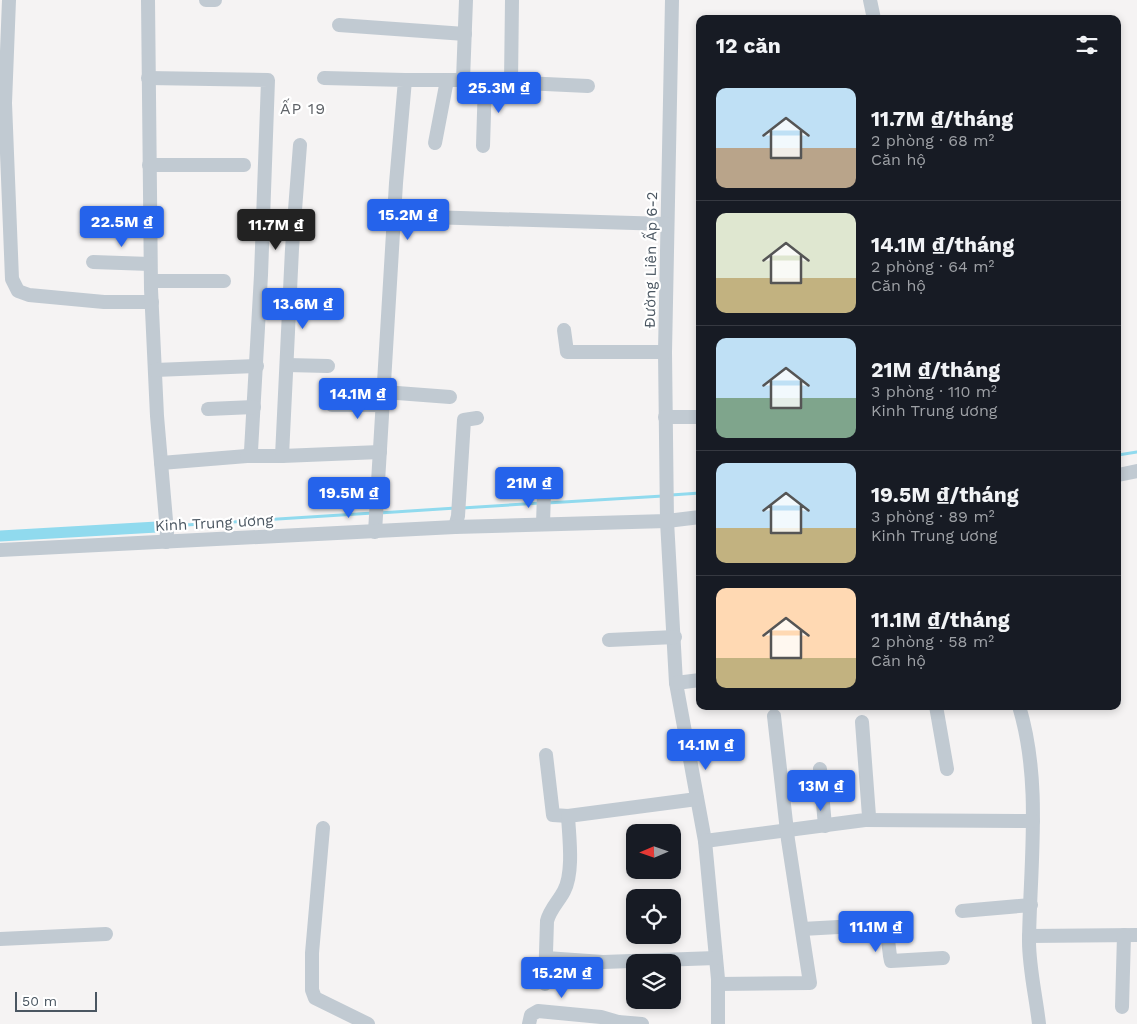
<!DOCTYPE html>
<html lang="vi">
<head>
<meta charset="utf-8">
<style>
	body { margin:0; font-family:"Work Sans",sans-serif; background:#242831; color:#f1f3f6; height:100vh; display:flex; flex-direction:column; font-size:19px; white-space:nowrap }
	* { box-sizing:border-box; margin:0 }
	p { font-size:16px; color:#9ea1a6 }
	.icon { flex:none; width:28px; height:28px; fill:none; stroke:currentColor; stroke-width:2; stroke-linecap:round; stroke-linejoin:round }
	.map { position:relative; flex:1; overflow:hidden }
	.side { position:absolute; left:696px; top:15px; width:425px; height:695px; display:flex; flex-direction:column; background:#171b24; border-radius:10px; box-shadow:0 2px 8px #0003 }
	.side>* { flex:none }
	.needle { width:32px; rotate:268deg }
	.buttons { position:absolute; left:626px; top:824px; display:grid; gap:10px }
	.buttons a { display:grid; place-items:center; width:55px; height:55px; border-radius:10px; background:#171b24; box-shadow:0 2px 8px #0003; font-size:25px }
	.scale { position:absolute; left:15px; bottom:12px; width:82px; box-sizing:border-box; padding-left:5px; border:2px solid #4a5661; border-top:0; font-size:14px; line-height:18px; white-space:nowrap; color:#4a5661; -webkit-text-stroke:4px #fff; paint-order:stroke }
	.price { position:absolute; translate:-50% -42px; padding:0 11px; border-radius:5px; background:#2563eb; color:#fff; font-size:16px; line-height:32px; filter:drop-shadow(0 1px 2px #0008) }
	.price::after { content:''; position:absolute; left:50%; top:30px; width:15px; height:11px; margin-left:-8px; background:inherit; clip-path:polygon(0 0,100% 0,50% 100%) }
	.price.on { background:#222; color:#fff }
	ul { padding:0; list-style:none }
	li { display:flex; align-items:center; gap:15px; height:125px; padding:0 20px }
	li+li { border-top:1px solid #363941 }
	li span { display:grid; place-items:center; flex:none; width:140px; height:100px; border-radius:10px; color:#555 }
	li>.icon { margin-inline-start:auto }
	span .icon { width:60px; height:60px; fill:#fffc; stroke-width:1 }
	li b { font-size:21px }
	h2 { display:flex; justify-content:space-between; align-items:center; height:60px; padding:0 20px; font-size:21px }
	.map>svg:first-child { display:block }
	.lines { fill:none; stroke-linecap:round; stroke-linejoin:round }
	.stream { stroke:#90daee; stroke-width:3 }
	.canal { stroke:#90daee; stroke-width:11 }
	.minor { stroke:#c1cad2; stroke-width:14 }
	.labels { text-anchor:middle; stroke-width:4.5; stroke-linejoin:round; paint-order:stroke }
	.street-label { font-size:15px; fill:#4a5661; stroke:#fff }
	.neighbourhood-label { font-size:16px; letter-spacing:1px; fill:#5f6368; stroke:#fff }
</style>
</head>
<body>
<div class="map">
<svg width="1137" height="1024" viewBox="0 0 1137 1024">
	<rect width="100%" height="100%" fill="#f5f3f3"/>
	<g class="lines">
		<g class="stream">
			<path d="M 1118,455 L 1137,452"/>
			<path d="M 671,495 L 700,493"/>
			<path d="M 547,503 L 663,496"/>
			<path d="M 462,508 L 540,503"/>
			<path d="M 379,513 L 456,508"/>
			<path d="M 170,526 L 373,513"/>
		</g>
		<path class="canal" d="M 0,536 L 157,527"/>
		<g class="minor">
			<path d="M 9,0 L 5,103 L 12,279 L 18,291 L 29,295 L 104,302 L 152,302"/>
			<path d="M 148,0 L 151,289 L 157,416 L 167,532 L 166,542"/>
			<path d="M 206,0 L 215,0"/>
			<path d="M 672,0 L 665,352 L 667,521 L 676,683 L 705,841 L 718,979 L 718,1024"/>
			<path d="M 870,0 L 874,19"/>
			<path d="M 339,25 L 465,34"/>
			<path d="M 148,78 L 268,80 L 261,275 L 251,451 L 247,456 L 161,463"/>
			<path d="M 324,78 L 405,80 L 396,183 L 375,532"/>
			<path d="M 405,80 L 463,80 L 588,86"/>
			<path d="M 463,80 L 466,0"/>
			<path d="M 511,82 L 512,0"/>
			<path d="M 435,143 L 447,80"/>
			<path d="M 483,146 L 485,81"/>
			<path d="M 149,165 L 244,165"/>
			<path d="M 395,216 L 667,224"/>
			<path d="M 100,220 L 150,220"/>
			<path d="M 93,262 L 150,264"/>
			<path d="M 151,281 L 224,281"/>
			<path d="M 564,330 L 567,352 L 665,352"/>
			<path d="M 287,365 L 328,366"/>
			<path d="M 155,370 L 257,366"/>
			<path d="M 384,392 L 450,397"/>
			<path d="M 332,405 L 384,405"/>
			<path d="M 208,409 L 254,407"/>
			<path d="M 665,417 L 700,417"/>
			<path d="M 247,456 L 282,456 L 292,249 L 300,145"/>
			<path d="M 282,456 L 380,452"/>
			<path d="M 1118,475 L 1137,471"/>
			<path d="M 543,524 L 544,493"/>
			<path d="M 455,527 L 458,516 L 464,420 L 477,418"/>
			<path d="M 0,550 L 455,527 L 667,521 L 700,517"/>
			<path d="M 609,640 L 675,637"/>
			<path d="M 676,683 L 700,680"/>
			<path d="M 936,706 L 947,769"/>
			<path d="M 1019,706 C 1042,782 1030,863 1029,941 C 1029,968 1036,997 1039,1024"/>
			<path d="M 546,755 L 553,815 L 568,816"/>
			<path d="M 820,769 L 825,826"/>
			<path d="M 865,820 L 1033,821"/>
			<path d="M 323,828 L 312,953 L 312,990 L 315,998 L 368,1024"/>
			<path d="M 705,841 L 865,820 L 869,816 L 862,722"/>
			<path d="M 962,911 L 1031,905"/>
			<path d="M 802,929 L 875,925 C 892,933 887,945 891,961 L 943,958"/>
			<path d="M 1029,936 L 1137,935"/>
			<path d="M 0,939 L 106,934"/>
			<path d="M 546,958 L 603,962 L 716,958"/>
			<path d="M 545,984 L 547,921 C 550,909 559,901 564,891 C 574,872 569,836 568,816 L 697,799"/>
			<path d="M 718,984 L 810,983 L 788,840 L 774,716"/>
			<path d="M 1122,1007 L 1124,935"/>
			<path d="M 529,1024 L 531,1015 L 538,1011 L 601,1017 L 618,1022"/>
			<path d="M 617,1024 L 618,1022 L 642,1024"/>
		</g>
	</g>
	<g class="labels">
		<g class="street-label">
			<text transform="translate(651 260) rotate(-89)" y="5">Đường Liên Ấp 6-2</text>
			<text transform="translate(214 523) rotate(-3)" y="5">Kinh Trung ương</text>
		</g>
		<g class="neighbourhood-label">
			<text x="303" y="114">ẤP 19</text>
		</g>
	</g>
</svg>
<div class="buttons">
<a><svg class="needle" viewBox="-14 -14 28 28"><path d="M0-13l5 13h-10z" fill="#e53935"/><path d="M0 13l5-13h-10z" fill="#9ea1a6"/></svg></a>
<a><svg class="icon" aria-label="locate" viewBox="0 0 24 24"><circle cx="12" cy="12" r="6"/><path d="M12 2v4M12 18v4M2 12h4M18 12h4"/></svg></a>
<a><svg class="icon" aria-label="layers" viewBox="0 0 24 24"><path d="M12 4l9 5-9 5-9-5zM3 14l9 5 9-5"/></svg></a>
</div>
<div class="scale">50 m</div>
<b class="price" style="left:499px;top:114px">25.3M ₫</b>
<b class="price" style="left:408px;top:241px">15.2M ₫</b>
<b class="price" style="left:122px;top:248px">22.5M ₫</b>
<b class="price on" style="left:276px;top:251px">11.7M ₫</b>
<b class="price" style="left:303px;top:330px">13.6M ₫</b>
<b class="price" style="left:358px;top:420px">14.1M ₫</b>
<b class="price" style="left:529px;top:509px">21M ₫</b>
<b class="price" style="left:349px;top:519px">19.5M ₫</b>
<b class="price" style="left:706px;top:771px">14.1M ₫</b>
<b class="price" style="left:821px;top:812px">13M ₫</b>
<b class="price" style="left:876px;top:953px">11.1M ₫</b>
<b class="price" style="left:562px;top:999px">15.2M ₫</b>
<section class="side">
<h2>12 căn<svg class="icon" aria-label="filters" viewBox="0 0 24 24"><path d="M4 7h16M4 17h16"/><circle cx="9" cy="7" r="2"/><circle cx="15" cy="17" r="2"/></svg></h2>
<ul>
<li><span style="background:linear-gradient(#bfe0f5 60%,#b9a48a 0)"><svg class="icon" aria-label="home" viewBox="0 0 24 24"><path d="M3 11l9-7 9 7M6 9v11h12V9"/></svg></span><div><b>11.7M ₫/tháng</b><p>2 phòng · 68 m²</p><p>Căn hộ</p></div></li>
<li><span style="background:linear-gradient(#dfe7d0 65%,#c2b280 0)"><svg class="icon" aria-label="home" viewBox="0 0 24 24"><path d="M3 11l9-7 9 7M6 9v11h12V9"/></svg></span><div><b>14.1M ₫/tháng</b><p>2 phòng · 64 m²</p><p>Căn hộ</p></div></li>
<li><span style="background:linear-gradient(#bfe0f5 60%,#7fa58c 0)"><svg class="icon" aria-label="home" viewBox="0 0 24 24"><path d="M3 11l9-7 9 7M6 9v11h12V9"/></svg></span><div><b>21M ₫/tháng</b><p>3 phòng · 110 m²</p><p>Kinh Trung ương</p></div></li>
<li><span style="background:linear-gradient(#bfe0f5 65%,#c2b280 0)"><svg class="icon" aria-label="home" viewBox="0 0 24 24"><path d="M3 11l9-7 9 7M6 9v11h12V9"/></svg></span><div><b>19.5M ₫/tháng</b><p>3 phòng · 89 m²</p><p>Kinh Trung ương</p></div></li>
<li><span style="background:linear-gradient(#ffd9b3 70%,#c2b280 0)"><svg class="icon" aria-label="home" viewBox="0 0 24 24"><path d="M3 11l9-7 9 7M6 9v11h12V9"/></svg></span><div><b>11.1M ₫/tháng</b><p>2 phòng · 58 m²</p><p>Căn hộ</p></div></li>
</ul>
</section>
</div>
</body>
</html>
